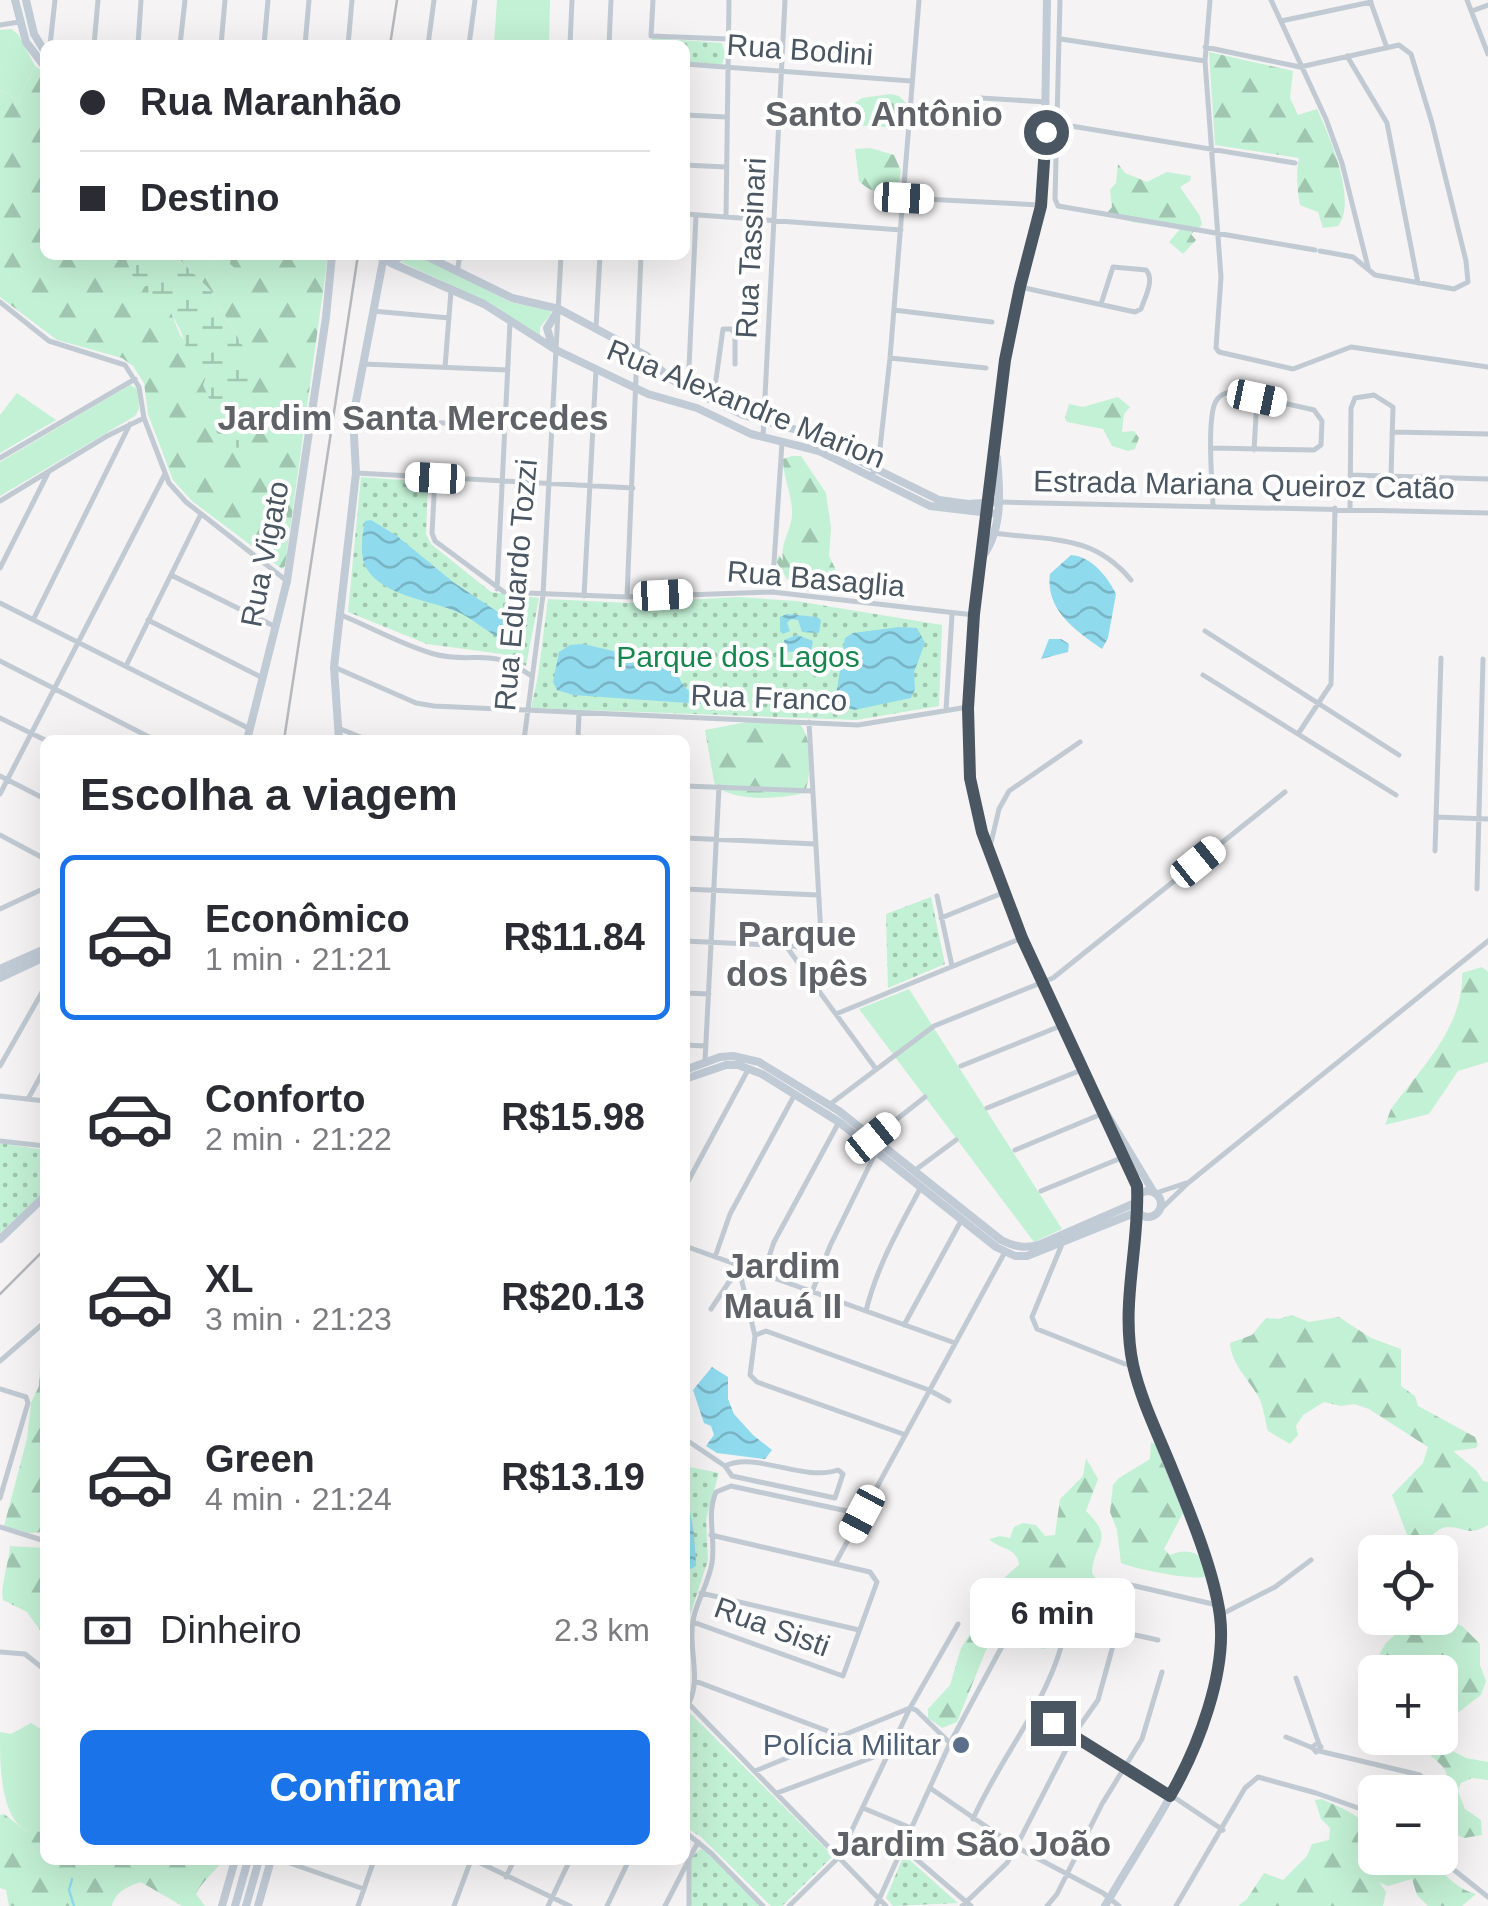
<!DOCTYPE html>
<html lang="pt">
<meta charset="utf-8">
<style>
:root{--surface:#fff;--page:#f7f7f7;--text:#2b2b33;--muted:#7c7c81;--line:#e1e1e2;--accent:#1a73e8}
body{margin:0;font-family:Arial,sans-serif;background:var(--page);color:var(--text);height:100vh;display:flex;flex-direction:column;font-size:38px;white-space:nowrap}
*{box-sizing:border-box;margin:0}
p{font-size:32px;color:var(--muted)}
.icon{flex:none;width:55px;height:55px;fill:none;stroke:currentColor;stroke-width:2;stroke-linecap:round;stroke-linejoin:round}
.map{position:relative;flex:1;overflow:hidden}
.panel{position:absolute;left:40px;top:735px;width:650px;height:1130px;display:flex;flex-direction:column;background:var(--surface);border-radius:15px;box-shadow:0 10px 40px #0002}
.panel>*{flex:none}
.top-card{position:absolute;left:40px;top:40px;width:650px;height:220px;border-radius:15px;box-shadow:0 10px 40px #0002;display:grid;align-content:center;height:220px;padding:0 40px;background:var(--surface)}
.controls{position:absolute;left:1358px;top:1535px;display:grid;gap:20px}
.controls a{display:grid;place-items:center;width:100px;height:100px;border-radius:15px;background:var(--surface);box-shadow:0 10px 40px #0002;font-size:50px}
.end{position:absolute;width:45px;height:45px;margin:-22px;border:12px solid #4a5661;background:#fff;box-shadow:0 0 0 5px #fff}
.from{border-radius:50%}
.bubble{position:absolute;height:70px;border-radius:15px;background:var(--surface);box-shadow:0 10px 40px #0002;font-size:32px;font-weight:700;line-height:70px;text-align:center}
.car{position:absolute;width:30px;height:60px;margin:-30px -15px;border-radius:12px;box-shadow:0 0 8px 2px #0007;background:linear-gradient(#fff 24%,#345 0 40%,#fff 0 76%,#345 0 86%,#fff 0)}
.top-card b{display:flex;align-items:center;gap:35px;height:95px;font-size:38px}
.top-card b+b{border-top:2px solid var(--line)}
.top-card i{width:25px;height:25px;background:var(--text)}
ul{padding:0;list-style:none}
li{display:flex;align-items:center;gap:30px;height:165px;margin:0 20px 15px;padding:0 20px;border:5px solid transparent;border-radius:15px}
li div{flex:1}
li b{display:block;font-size:38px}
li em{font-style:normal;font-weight:700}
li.on{border-color:var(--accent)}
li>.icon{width:90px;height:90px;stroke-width:1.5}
h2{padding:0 40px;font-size:45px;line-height:120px}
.pay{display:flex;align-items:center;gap:25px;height:110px;padding:0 40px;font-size:38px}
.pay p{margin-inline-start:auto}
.action{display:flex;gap:20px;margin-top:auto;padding:20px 40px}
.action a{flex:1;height:115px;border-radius:15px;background:var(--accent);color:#fff;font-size:40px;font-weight:700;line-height:115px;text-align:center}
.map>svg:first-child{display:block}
.grass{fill:#c3f1d5}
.forest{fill:url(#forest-firs)}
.wetland{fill:url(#wetland-marsh)}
.park{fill:url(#park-dots)}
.water{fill:url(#water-waves)}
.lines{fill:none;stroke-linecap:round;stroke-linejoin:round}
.stream{stroke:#90daee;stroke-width:2.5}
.street{stroke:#c1cad2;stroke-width:5}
.secondary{stroke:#c1cbd6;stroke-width:8}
.rail{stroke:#b5b8bd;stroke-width:2.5}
.route{stroke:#4a5661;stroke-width:12}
.service-dot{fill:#5c6f8a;stroke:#fff;stroke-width:4}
.labels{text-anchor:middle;stroke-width:8;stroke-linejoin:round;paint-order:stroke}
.street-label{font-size:30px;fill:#4a5661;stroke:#fff}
.park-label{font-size:30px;fill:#17864f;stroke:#fff}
.service-label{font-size:30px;fill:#4e5e75;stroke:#fff;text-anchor:end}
.quarter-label{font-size:35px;font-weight:bold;fill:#5f6368;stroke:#fff}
</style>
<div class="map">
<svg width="1488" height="1906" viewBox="0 0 1488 1906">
<defs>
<pattern id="forest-firs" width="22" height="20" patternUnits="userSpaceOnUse" patternTransform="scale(2.5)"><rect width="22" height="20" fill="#c3f1d5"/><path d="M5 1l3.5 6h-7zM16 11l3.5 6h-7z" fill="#a0c6b0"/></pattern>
<pattern id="wetland-marsh" width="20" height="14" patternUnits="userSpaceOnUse" patternTransform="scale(2.5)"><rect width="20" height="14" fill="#c3f1d5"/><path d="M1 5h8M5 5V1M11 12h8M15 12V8" fill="none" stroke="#a0c6b0"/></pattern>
<pattern id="park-dots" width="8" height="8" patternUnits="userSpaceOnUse" patternTransform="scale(2.5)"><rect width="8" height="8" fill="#c3f1d5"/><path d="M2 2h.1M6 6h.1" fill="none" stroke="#a0c6b0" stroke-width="1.8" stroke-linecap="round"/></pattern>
<pattern id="water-waves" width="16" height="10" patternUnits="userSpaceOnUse" patternTransform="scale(2.5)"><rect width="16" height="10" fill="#90daee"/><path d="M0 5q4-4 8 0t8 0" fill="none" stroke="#78b4c4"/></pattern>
</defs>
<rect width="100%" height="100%" fill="#f5f3f3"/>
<path class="grass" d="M497,0H550L549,45H494Z
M11,29L18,34L35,66L18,100L0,90V30Z
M201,255H231L230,264L238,270L228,280Z
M406,255H419L510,302L550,311L551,314L540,327V337L490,303L401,262Z
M130,385L138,389L139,409L135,416L0,496V462Z
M17,393L56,420L0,453V415Z
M909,989L1062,1229L1034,1242L859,1009Z
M31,1723L41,1729L45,1764L43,1835C38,1833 32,1833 27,1831C0,1817 0,1765 0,1732L11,1734Z"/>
<path class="forest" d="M1209,52L1293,71L1290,98L1298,115L1317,109C1329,135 1358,201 1338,226L1323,228L1318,212L1300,205C1297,190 1296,172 1299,158L1215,145Z
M35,66L45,73V109L40,122L45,143V255L125,256L137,286H148L165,297L180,335L205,365L218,418L257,425L249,397L248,355L210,290L175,255H201L227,279L237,270L230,264L231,255H328L285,566L282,569L192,501L173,480L148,414L144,383L133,366L122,358L57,340L0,297V90L18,100Z
M891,94L899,96L907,104V112L885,127C870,127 849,126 840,113L862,98Z
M870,148L894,155L901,171L898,187C882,193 872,194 859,181L855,149Z
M1118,164L1125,173L1147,182L1167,172L1191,176L1190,181L1180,187L1200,216L1202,225L1191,234L1196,240L1183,254L1169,242L1180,229L1132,222L1106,214L1112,207L1110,190L1116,183Z
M1118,397L1130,407L1124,414L1122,432L1134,431L1139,438L1135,449L1128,451L1112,446L1103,429L1067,422L1065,418L1069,404L1083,407Z
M792,456H801L826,493L831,528L829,556L835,568V585L804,591L787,579L776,561L779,555L783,561C780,543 791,531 792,515C793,496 783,478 783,459Z
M768,718L800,724C814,743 811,772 805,793C777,799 741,802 715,787L705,730Z
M1482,967L1488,972V1062L1458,1071L1429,1114L1385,1125L1391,1109C1421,1068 1464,1027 1462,973Z
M1292,1315L1309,1322L1339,1317L1371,1338L1401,1349V1386L1415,1396L1418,1406L1475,1437L1478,1445L1476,1448L1453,1451L1476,1470L1483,1481L1488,1482V1525C1468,1537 1466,1527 1447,1527C1434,1528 1427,1546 1412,1548L1392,1495L1423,1463L1428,1447L1369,1409L1354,1404L1341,1406L1324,1402L1303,1415L1296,1426L1298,1435L1290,1444L1268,1431C1265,1421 1264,1409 1260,1400C1251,1381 1231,1365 1230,1343L1252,1335L1266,1318L1279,1319Z
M45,1359V1532L29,1533L4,1526L27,1439L31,1403L39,1386L40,1365Z
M1151,1442L1163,1449L1184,1511L1164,1549L1170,1555C1186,1548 1201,1551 1208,1569L1204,1577C1190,1580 1135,1569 1121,1563L1117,1530L1110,1512L1113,1485L1119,1478L1150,1459Z
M1086,1458L1098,1479L1086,1511C1116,1541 1094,1541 1092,1573L1096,1579L1108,1582L1106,1597C1091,1606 1073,1597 1059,1607C1051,1613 1044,1625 1038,1633V1638L1046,1649L1022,1646L1008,1633L993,1641L986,1650L957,1722L942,1728L928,1718V1709L950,1685L961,1648L977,1623L999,1608L993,1602C992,1587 1008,1574 1019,1565C1018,1548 999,1549 989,1539L1000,1536L1010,1538L1014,1527L1023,1523L1036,1525L1045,1536L1055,1535L1060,1499L1083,1476Z
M10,1546L45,1548V1637L27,1612L3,1600C0,1586 9,1563 10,1546Z
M1441,1617L1462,1626L1480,1644V1665L1486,1681L1481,1695L1455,1715L1450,1704L1440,1713V1672H1385L1380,1653L1386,1643L1414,1618Z
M1449,1749L1466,1758L1488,1762V1780L1472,1778L1461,1783L1458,1791L1465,1809L1481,1820L1482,1835L1464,1838L1447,1831C1431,1803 1457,1785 1443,1767C1440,1763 1435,1760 1431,1756L1432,1751Z
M1322,1799C1354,1814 1375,1819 1375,1858C1397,1858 1418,1856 1437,1869C1451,1879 1459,1890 1476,1894L1462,1906H1428L1417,1895L1412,1879L1388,1886L1379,1882L1386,1892L1383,1906H1238L1247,1899L1264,1873L1283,1880L1307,1856L1312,1844L1329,1840L1330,1828L1321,1819L1315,1800Z
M4,1814L26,1831L45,1832V1860H223C215,1872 202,1881 196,1894L205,1906H182L141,1882C128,1886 115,1892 112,1906H9L6,1890L0,1888V1815Z"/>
<path class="wetland" d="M119,255H175L210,290L248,355L255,386L249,397L257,425L242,448L228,447L215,430L218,418L203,385L207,374L205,365L196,368L186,354C188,336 170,316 165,298L149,297L148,286H137L125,257Z"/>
<path class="park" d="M652,38L722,43L725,54L722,65L685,62V45H652Z
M361,477L428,482L426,534L431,544L491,592L539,598L526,666L502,654L427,644L348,612Z
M738,597L796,601L942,625L939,706L856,720L531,708L538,676L548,599L629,603Z
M931,897L945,964L888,988L886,914Z
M0,1143L45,1150V1191L0,1233Z
M685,1466L719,1473L706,1519L708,1560L688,1621L690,1681V1689L685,1693Z
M685,1708L833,1856L782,1906H771L700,1836L685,1827V1753L688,1740Z
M700,1849L711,1853L760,1906H690L691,1858Z
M904,1855L958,1903L893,1906L886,1898Z"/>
<path class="water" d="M371,520L397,536L453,582L520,627L522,642C503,648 478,621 460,613C432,600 384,597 367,569C359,556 362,536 365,521Z
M1071,555C1091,556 1108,577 1116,594L1108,638L1102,649C1076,631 1045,610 1050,574Z
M787,614L817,617L821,620L819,633L802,632L798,620L791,619L787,623L790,631L783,634L780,631V617Z
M899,627L917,628L925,643L914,672L915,689L911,698L854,710L842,706L836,695L845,638L853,633Z
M797,635L813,641L811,651L785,652L784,640Z
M1049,639H1061L1069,644L1068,652L1041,659Z
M583,644L670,664C680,672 677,677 684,686C695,701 719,687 734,688L738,700L731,706L573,695L557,690L553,682L559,652L570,645Z
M712,1367L728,1377V1399L734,1414L753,1435L772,1450L765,1459L717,1453L706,1446L714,1435L711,1426L704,1423L693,1390Z
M685,1498C694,1519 695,1542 696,1566L686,1572Z"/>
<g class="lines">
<path class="stream" d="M72,1879L69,1890L74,1906"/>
<path class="street" d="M653,0L651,36L728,39
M1060,0L1055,199L1058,206L1315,250
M1210,0L1205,61L1221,277L1216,348L1219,352L1293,369L1351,347L1488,367
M1271,0L1326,119L1342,163L1368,267
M1467,0L1488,54
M1371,3L1387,48
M1472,11L1488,5
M1281,21L1371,2
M0,25L19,22
M1061,39L1205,61
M50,45L55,0
M94,45L98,0
M138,45L141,0
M180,45L185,0
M221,45L225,0
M264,45L268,0
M305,45L309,0
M348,45L352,0
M428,45L434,0
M469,45L475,0
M570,45L572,0
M609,45L611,0
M1205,47L1300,67L1399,45L1411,54L1432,123L1466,261L1468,282L1454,289L1375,275L1353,257L1320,251
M1347,56L1387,123L1418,283
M685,64L911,81
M981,98L1047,102
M685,115L727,117
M1059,124L1295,163
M685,165L726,167
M904,198L1040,205
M685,214L901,230
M726,217L729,0
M457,272L460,255
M1020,287L1135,312L1141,309C1145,297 1155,280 1146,270L1113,267L1101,304
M0,302L49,341L125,365L139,387L144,418L169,483L186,502L287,581
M894,310L992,322
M373,311L449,318
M596,328L600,255
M890,358L986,368
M363,364L508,370
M445,367L451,291
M688,389L696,215
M713,401L723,329H731L735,334V364
M353,417L505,427
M1392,432L1488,434
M763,436L785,0
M1212,448L1314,450L1321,445L1322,421L1314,410L1235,392C1226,392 1219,394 1215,403C1207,422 1212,482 1213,505
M1254,450L1257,399
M0,458L135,379
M356,473L633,488
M1350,475L1488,479
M872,477L880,448L890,358L919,0
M435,478L432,533L435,541L504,592L627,597L772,592L974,615
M0,501L107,436L144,418
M999,502L1488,513
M1350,509L1351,408L1355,398L1374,395L1393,407L1391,476
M994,533C1049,541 1092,533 1131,580
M0,568L48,473
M171,575L276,627
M497,589L510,322
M772,592L782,443
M584,596L596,370
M627,597L641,255
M0,603L250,729
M341,615C371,627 402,645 434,654C476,665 487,645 530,675
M34,618L130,424
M148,620L261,677
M1205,631L1399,755
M0,661L155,740
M126,666L201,514
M334,667L416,703L434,706L858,725L968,707
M1203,675L1396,795
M946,710L952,615
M0,718L45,740
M338,728L368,740
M1298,734L1331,684L1335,508
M524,740L543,595L561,255
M578,740L579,713
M0,776L45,799
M685,786L812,791
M0,794L165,474
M1436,817L1488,819
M0,835L45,859
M685,838L816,844
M990,847L999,809L1009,791L1080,742
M1435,851L1441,658
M685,889L818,895
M1477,889L1483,659
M937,896L952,966
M0,909L45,888
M941,918L1005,892
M685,941L811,947L821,936L809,722
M786,946L876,1069
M685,993L709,994
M836,1014L1022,938
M685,1045L706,1046
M705,1061L719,787
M0,1066L45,987
M961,1066L1063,1025
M0,1096L45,1101
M28,1099L45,1068
M829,1105L934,1026L1053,978L1285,792
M987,1108L1084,1069
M873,1138L925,1097
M0,1141L45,1146
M1015,1150L1104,1113
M914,1171L956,1140
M685,1187L749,1068
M1041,1191L1126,1156
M1156,1193L1186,1183
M1160,1210L1188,1183L1488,941
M1062,1244L1032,1317L1037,1329L1125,1364H1133
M685,1246L955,1343
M715,1257L730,1214L795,1094
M738,1265L755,1336L750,1375L757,1382L903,1434
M763,1274L774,1242L839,1122
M812,1292L830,1246L876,1152
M711,1309L729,1282L740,1274
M866,1311C877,1266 899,1228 921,1187
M904,1325L962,1219
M756,1335L766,1331L929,1390L949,1401
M0,1361L45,1322
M0,1389L26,1397L28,1403L0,1498
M685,1439L725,1466L732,1476L835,1498L843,1474L838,1470C802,1482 756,1451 725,1466
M0,1527L45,1541
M835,1564L1005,1252
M1118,1582L1217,1605
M701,1593L859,1630
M1220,1615L1275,1587L1311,1560
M1062,1619L1158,1640
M693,1622L843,1676L877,1582L870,1572L711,1535
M0,1652L25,1654L45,1670
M1296,1678L1319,1744
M695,1681L841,1736
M685,1700L886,1906
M689,1703C700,1681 691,1656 692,1632C692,1607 708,1587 712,1563C716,1538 706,1516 716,1492L731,1486L861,1514
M1032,1712L1126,1765L1223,1830
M1286,1737L1313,1748
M1318,1743L1321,1747L1316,1752L1312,1747Z
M1319,1751L1420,1775L1425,1781L1424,1792
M755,1771L910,1708L916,1710L950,1743
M930,1788L1016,1847L1103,1893L1119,1906
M777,1793L890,1751
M863,1808L911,1828
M973,1819C999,1760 1043,1709 1061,1647
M685,1832L711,1853L763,1906
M902,1847L971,1906
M1439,1858L1488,1897
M281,1860L364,1889
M474,1860L570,1906
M506,1877L514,1860
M358,1906L374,1860
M454,1906L471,1860
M548,1906L570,1860
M607,1906L629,1860
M665,1906L698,1842
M689,1906V1859
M789,1906L839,1857L910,1708L958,1624
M876,1906L950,1743L1007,1637
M962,1906L1007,1863L1016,1847L1074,1734L1098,1700L1117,1631
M1047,1906L1057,1894L1102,1804L1142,1739L1162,1672
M1176,1906L1245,1788L1258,1777L1316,1793L1375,1814"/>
<path class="secondary" d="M15,0L26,42L45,67
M26,0L34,34L45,52
M1047,0L1044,187L1011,326L1003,380L969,662L970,778L982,832L1041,982L1103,1108L1153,1191
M377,255L391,263L403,255
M424,255L512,298L559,309L647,356L669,378L688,389L743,415L797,430L939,500L968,504L999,502
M391,263L484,304L556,350L648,394L697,408L751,434L819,451L930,506L998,514
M552,345L547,328L559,309
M983,556C1003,528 1000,491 997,458
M247,740L287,581L326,317L332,255
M339,740L334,667L356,473L353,417L383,261
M0,969L45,949
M0,978L45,957
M685,1070L720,1057L733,1056L759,1062L839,1111L1001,1240C1015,1247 1026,1249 1041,1244L1135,1203
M685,1079L726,1065H738L762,1074L839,1122L996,1247L1015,1256H1027L1137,1212
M1109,1126L1137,1186V1197
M1135 1204a13 13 0 1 1 26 0a13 13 0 1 1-26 0Z
M0,1239L45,1196
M222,1906L235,1860
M235,1906L248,1860
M246,1906L259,1860
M258,1906L271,1860
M1105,1906C1153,1822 1219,1738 1221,1637C1221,1608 1212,1582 1203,1556C1184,1498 1154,1441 1138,1385C1120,1323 1134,1274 1138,1213"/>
<path class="rail" d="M390,45L397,0
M284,740L358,255
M0,1294L45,1249"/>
</g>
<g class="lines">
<path class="route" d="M1046,132L1041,206L1020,287L1005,360L974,614L968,708L970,778L982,832L1022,938L1137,1186C1140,1245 1120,1304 1133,1365C1141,1400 1157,1432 1170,1464C1188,1508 1214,1570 1220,1616C1227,1672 1198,1748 1170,1796L1053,1723"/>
</g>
<circle class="service-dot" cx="961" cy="1745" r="10"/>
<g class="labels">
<g class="street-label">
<text transform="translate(800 50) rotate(4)" y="10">Rua Bodini</text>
<text transform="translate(751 248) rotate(-87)" y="10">Rua Tassinari</text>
<text transform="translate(746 404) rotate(22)" y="10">Rua Alexandre Marion</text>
<text transform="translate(1244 485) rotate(1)" y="10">Estrada Mariana Queiroz Catão</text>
<text transform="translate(265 554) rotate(-79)" y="10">Rua Vigato</text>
<text transform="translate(816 579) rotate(5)" y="10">Rua Basaglia</text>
<text transform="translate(516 585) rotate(-85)" y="10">Rua Eduardo Tozzi</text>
<text transform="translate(769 698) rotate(2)" y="10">Rua Franco</text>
<text transform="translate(772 1627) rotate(20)" y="10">Rua Sisti</text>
</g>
<g class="park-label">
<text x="738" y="667">Parque dos Lagos</text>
</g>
<g class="service-label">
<text x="941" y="1755">Polícia Militar</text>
</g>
<g class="quarter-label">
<text x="884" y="126">Santo Antônio</text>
<text x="413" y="430">Jardim Santa Mercedes</text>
<text x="797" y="946">Parque<tspan x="797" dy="40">dos Ipês</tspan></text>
<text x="783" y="1278">Jardim<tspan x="783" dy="40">Mauá II</tspan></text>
<text x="971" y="1856">Jardim São João</text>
</g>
</g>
</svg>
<div class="controls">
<a><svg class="icon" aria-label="locate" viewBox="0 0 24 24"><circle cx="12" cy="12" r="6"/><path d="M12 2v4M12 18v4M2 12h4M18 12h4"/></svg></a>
<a>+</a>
<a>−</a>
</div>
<i class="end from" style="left:1046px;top:132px"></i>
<i class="end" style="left:1053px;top:1723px"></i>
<div class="bubble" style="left:970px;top:1578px;width:165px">6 min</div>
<i class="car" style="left:904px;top:198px;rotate:93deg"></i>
<i class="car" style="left:1257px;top:398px;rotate:102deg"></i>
<i class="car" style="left:435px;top:478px;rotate:273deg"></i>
<i class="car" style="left:663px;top:595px;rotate:87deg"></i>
<i class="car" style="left:1198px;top:862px;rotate:51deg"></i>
<i class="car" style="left:873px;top:1138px;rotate:51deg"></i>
<i class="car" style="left:862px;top:1514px;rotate:208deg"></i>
<div class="top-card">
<b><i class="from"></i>Rua Maranhão</b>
<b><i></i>Destino</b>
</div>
<section class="panel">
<h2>Escolha a viagem</h2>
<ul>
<li class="on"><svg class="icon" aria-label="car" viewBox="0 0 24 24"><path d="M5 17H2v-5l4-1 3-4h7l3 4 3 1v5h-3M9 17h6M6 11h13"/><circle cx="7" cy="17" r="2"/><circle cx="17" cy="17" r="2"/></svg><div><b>Econômico</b><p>1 min · 21:21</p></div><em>R$11.84</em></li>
<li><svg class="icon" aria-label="car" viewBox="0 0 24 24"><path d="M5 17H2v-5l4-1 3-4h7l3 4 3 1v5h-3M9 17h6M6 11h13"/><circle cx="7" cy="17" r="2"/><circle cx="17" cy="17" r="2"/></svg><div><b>Conforto</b><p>2 min · 21:22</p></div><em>R$15.98</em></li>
<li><svg class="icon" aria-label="car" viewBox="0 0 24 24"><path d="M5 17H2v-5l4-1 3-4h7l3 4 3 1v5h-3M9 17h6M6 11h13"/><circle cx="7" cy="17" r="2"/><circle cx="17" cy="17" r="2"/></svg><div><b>XL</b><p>3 min · 21:23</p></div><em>R$20.13</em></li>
<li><svg class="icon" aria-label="car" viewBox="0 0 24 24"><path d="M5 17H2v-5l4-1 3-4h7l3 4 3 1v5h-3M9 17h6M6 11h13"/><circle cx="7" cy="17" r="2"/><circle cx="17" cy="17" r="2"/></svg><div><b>Green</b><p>4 min · 21:24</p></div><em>R$13.19</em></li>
</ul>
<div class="pay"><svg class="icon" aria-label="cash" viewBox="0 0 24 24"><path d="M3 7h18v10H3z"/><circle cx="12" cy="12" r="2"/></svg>Dinheiro<p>2.3 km</p></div>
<div class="action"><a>Confirmar</a></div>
</section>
</div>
